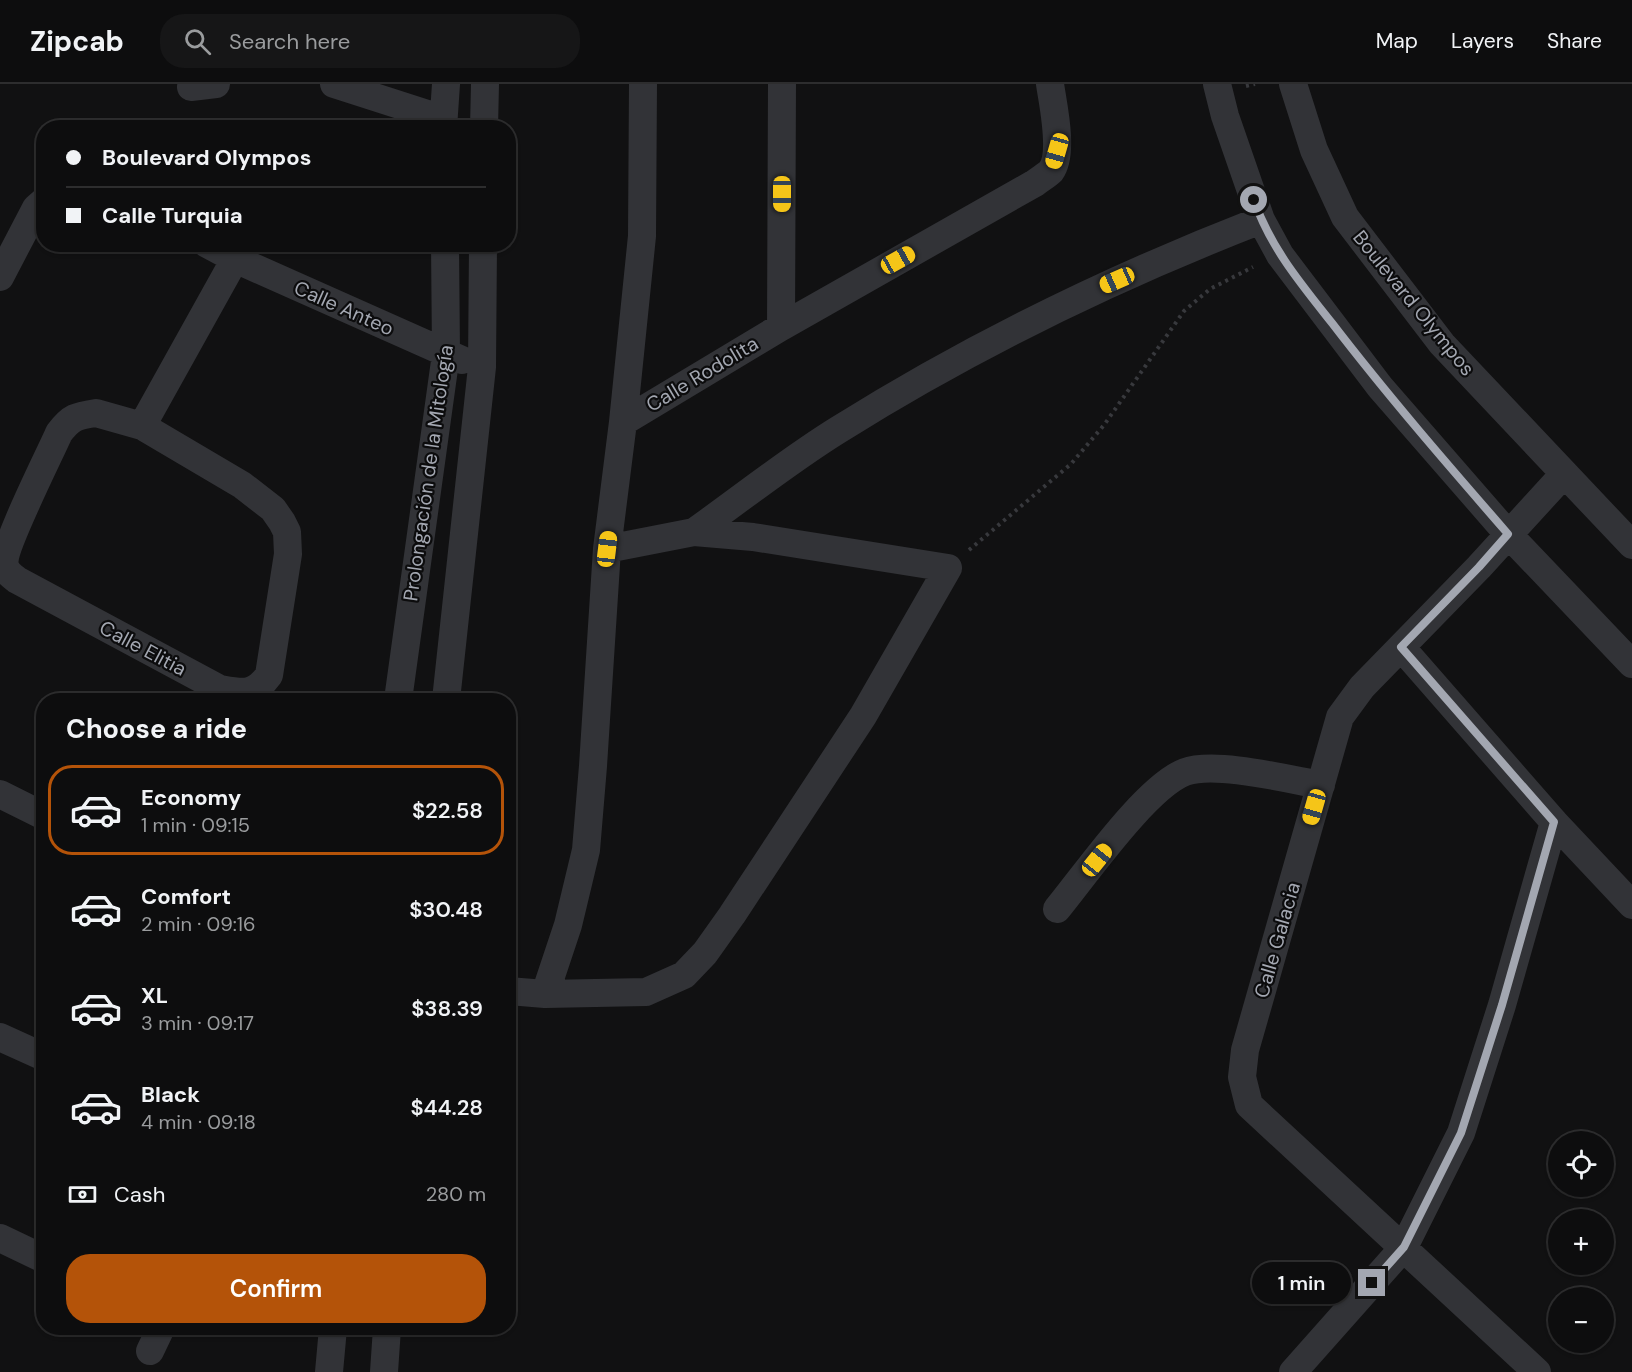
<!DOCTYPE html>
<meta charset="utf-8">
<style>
:root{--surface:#0d0d0e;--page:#161617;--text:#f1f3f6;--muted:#9a9c9e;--line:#2d2d2e;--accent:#b45309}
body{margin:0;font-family:"DM Sans",sans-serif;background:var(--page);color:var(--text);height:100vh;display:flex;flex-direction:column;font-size:22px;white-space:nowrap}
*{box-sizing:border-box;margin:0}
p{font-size:20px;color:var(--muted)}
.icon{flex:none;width:33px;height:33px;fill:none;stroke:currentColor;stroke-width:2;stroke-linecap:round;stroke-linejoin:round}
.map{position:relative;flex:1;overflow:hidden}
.panel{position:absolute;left:36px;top:609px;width:480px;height:642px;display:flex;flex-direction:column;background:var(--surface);border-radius:24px;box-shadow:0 2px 4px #0004,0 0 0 2px var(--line)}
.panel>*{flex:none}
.banner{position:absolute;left:36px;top:36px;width:480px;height:132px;border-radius:24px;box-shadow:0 2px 4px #0004,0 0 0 2px var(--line);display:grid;align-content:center;height:132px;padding:0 30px;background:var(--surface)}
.controls{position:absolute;left:1548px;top:1047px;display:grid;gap:12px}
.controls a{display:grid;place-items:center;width:66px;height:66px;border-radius:50%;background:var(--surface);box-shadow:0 2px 4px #0004,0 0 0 2px var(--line);font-size:30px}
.end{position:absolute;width:27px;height:27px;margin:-14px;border:8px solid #a3a7b1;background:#111;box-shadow:0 0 0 3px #111}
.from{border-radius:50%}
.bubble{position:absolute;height:42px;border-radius:21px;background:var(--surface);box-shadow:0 2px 4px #0004,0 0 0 2px var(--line);font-size:20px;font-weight:600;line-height:42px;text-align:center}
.car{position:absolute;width:18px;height:36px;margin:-18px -9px;border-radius:8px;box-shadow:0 0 4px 2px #0007;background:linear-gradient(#f5c518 24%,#345 0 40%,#f5c518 0 76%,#345 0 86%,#f5c518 0)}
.banner b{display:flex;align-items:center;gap:21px;height:57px;font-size:22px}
.banner b+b{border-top:2px solid var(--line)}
.banner i{width:15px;height:15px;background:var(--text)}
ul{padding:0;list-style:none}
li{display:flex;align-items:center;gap:18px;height:90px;margin:0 12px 9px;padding:0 18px;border:3px solid transparent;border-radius:24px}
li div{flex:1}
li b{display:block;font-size:22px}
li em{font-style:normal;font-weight:600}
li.current{border-color:var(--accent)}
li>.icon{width:54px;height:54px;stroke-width:1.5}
h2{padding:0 30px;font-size:27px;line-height:72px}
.pay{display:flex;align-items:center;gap:15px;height:66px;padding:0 30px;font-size:22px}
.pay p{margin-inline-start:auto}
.button{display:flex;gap:12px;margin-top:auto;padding:12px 30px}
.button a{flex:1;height:69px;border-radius:24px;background:var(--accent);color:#fff;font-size:24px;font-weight:600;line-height:69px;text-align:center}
header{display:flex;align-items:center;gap:36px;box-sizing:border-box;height:84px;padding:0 30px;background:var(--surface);border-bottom:2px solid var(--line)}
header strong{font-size:28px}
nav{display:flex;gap:33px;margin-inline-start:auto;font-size:21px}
.search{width:420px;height:54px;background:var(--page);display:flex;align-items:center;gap:15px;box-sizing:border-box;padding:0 21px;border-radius:24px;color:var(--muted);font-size:22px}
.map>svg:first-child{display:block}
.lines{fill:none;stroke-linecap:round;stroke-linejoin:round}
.path{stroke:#38393d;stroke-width:4;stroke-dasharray:3 4.5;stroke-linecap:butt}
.minor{stroke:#323337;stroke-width:28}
.route{stroke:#a3a7b1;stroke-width:8}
.labels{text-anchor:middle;stroke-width:4.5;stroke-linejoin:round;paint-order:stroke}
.street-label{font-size:20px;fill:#a3a7b1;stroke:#0c0c0d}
</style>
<header>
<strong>Zipcab</strong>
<div class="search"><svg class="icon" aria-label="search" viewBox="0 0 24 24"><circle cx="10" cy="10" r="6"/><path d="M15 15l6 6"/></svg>Search here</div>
<nav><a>Map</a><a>Layers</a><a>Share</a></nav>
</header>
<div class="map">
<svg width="1632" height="1288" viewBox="0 0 1632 1288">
<rect width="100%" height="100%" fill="#111112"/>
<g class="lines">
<path class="path" d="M1246,2L1255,0
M969,466L1071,380L1104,341L1184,227L1210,205L1253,183"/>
<path class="minor" d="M334,0L443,35
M1217,0L1225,32L1261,136L1280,171L1380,303L1508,450L1632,580
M1293,0L1314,66L1345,133L1442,260L1632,461
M191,3L216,0
M443,44L446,0
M484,44L485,0
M207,160L235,175L462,276
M0,193L36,124L44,117
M781,243L782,0
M96,329L142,342L242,401L273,425L282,438L287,448L288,470L269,591C254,612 243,609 220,605L17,496C12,492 7,489 5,482C1,466 50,370 59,349C71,333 76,332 96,329Z
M623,338L781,243L1035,99C1040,95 1047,91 1051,87C1064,69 1053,21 1050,0
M142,342L235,175
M694,448C742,414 788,377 838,346C972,262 1114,193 1261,136
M1401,563L1554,738L1632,821
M398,616L446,270L445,160
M446,616L482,283L483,160
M0,710L44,732
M1057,825C1085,791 1146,703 1185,688C1215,677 1287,695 1321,701
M508,907L545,910L646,908L684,891L705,869L732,831L863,632L948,484L753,453L694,448L607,465
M545,910L568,841L586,766L593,682L607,465L623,338L642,152L643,0
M0,953L44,973
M0,1154L44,1175
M150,1267L161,1244
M329,1288L333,1244
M384,1288L387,1244
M1293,1288L1404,1163L1461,1049L1502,921L1554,738
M1537,1288L1249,1021L1242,993L1245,966L1340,633L1362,603L1479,483L1564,390"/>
</g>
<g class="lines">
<path class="route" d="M1254,116C1270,163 1301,200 1332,239C1388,312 1448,381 1508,450L1479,483L1401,563L1554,738L1502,921L1461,1049L1404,1163L1372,1199"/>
</g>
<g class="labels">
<g class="street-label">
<text transform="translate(1414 219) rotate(51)" y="7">Boulevard Olympos</text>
<text transform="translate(344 224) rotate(24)" y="7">Calle Anteo</text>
<text transform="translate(702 290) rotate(-31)" y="7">Calle Rodolita</text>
<text transform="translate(428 389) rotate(-82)" y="7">Prolongación de la Mitología</text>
<text transform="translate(143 564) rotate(28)" y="7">Calle Elitia</text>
<text transform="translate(1277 856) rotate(-74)" y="7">Calle Galacia</text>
</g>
</g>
</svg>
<div class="controls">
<a><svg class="icon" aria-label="locate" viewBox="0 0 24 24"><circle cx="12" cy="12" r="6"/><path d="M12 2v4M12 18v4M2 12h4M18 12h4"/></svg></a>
<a>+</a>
<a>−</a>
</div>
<i class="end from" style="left:1254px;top:116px"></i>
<i class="end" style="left:1372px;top:1199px"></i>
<div class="bubble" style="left:1252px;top:1178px;width:99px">1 min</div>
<i class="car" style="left:1057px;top:67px;rotate:196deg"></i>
<i class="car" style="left:782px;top:110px;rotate:180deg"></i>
<i class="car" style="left:898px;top:176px;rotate:61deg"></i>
<i class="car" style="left:1117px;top:196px;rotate:246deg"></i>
<i class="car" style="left:607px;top:465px;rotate:7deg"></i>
<i class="car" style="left:1314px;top:723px;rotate:196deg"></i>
<i class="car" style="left:1097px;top:776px;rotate:39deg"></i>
<div class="banner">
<b><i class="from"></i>Boulevard Olympos</b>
<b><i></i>Calle Turquia</b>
</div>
<section class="panel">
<h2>Choose a ride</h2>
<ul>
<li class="current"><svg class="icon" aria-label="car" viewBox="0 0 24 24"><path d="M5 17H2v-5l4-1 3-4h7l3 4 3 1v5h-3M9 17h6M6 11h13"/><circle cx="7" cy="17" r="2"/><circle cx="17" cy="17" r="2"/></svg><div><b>Economy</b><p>1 min · 09:15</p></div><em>$22.58</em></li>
<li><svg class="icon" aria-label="car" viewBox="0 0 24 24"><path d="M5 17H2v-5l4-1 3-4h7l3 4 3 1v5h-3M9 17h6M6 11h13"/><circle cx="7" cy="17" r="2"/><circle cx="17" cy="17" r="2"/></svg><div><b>Comfort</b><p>2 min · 09:16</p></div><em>$30.48</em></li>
<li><svg class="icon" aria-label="car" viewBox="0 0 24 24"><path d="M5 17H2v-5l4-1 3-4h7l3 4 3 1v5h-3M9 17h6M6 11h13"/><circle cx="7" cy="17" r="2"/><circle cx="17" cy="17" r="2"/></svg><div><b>XL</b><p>3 min · 09:17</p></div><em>$38.39</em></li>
<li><svg class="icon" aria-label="car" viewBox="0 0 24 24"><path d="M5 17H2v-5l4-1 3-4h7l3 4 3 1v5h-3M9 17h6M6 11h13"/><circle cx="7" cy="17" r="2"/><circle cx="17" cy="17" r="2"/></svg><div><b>Black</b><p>4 min · 09:18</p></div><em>$44.28</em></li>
</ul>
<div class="pay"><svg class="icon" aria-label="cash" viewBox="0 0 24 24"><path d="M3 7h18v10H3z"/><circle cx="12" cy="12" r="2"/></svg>Cash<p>280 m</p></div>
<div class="button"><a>Confirm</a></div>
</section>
</div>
